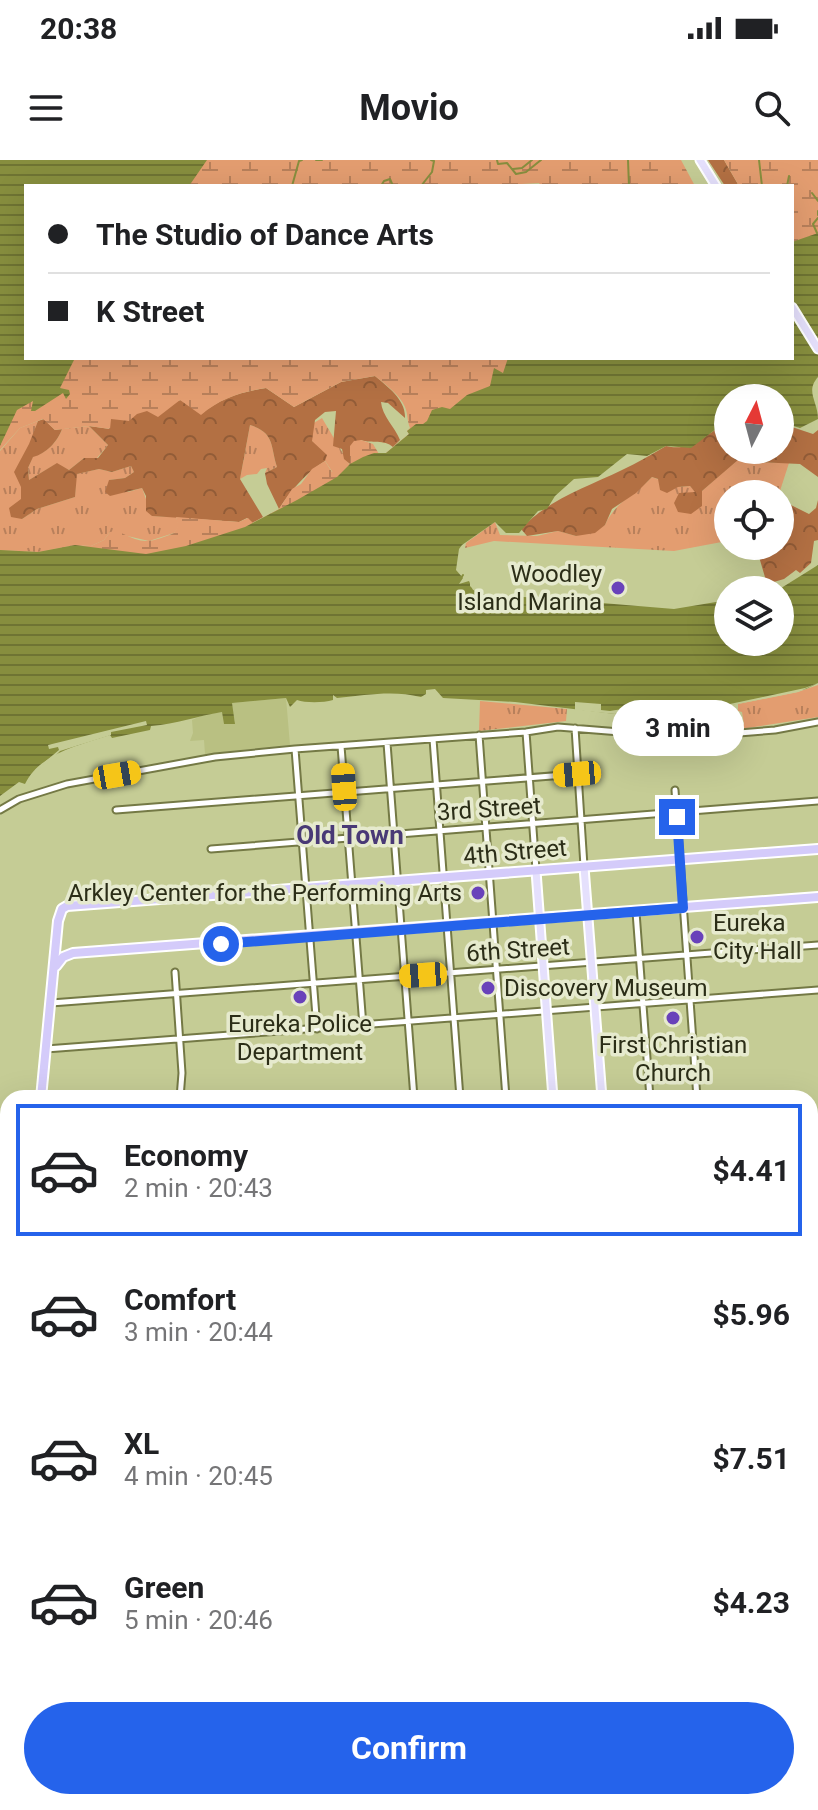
<!DOCTYPE html>
<meta charset="utf-8">
<style>
:root{--surface:#fff;--page:#f6f6f6;--text:#202124;--muted:#757577;--line:#e0e0e0;--accent:#2563eb}
body{margin:0;font-family:Roboto,sans-serif;background:var(--page);color:var(--text);height:100vh;display:flex;flex-direction:column;font-size:30px;white-space:nowrap}
*{box-sizing:border-box;margin:0}
p{font-size:26px;color:var(--muted)}
.icon{flex:none;width:44px;height:44px;fill:none;stroke:currentColor;stroke-width:2;stroke-linecap:round;stroke-linejoin:round}
.map{position:relative;flex:1;overflow:hidden}
.side{position:absolute;left:0px;top:930px;width:818px;height:720px;display:flex;flex-direction:column;background:var(--surface);border-radius:24px 24px 0 0;box-shadow:0 8px 32px #0002}
.side>*{flex:none}
.top-card{position:absolute;left:24px;top:24px;width:770px;height:176px;border-radius:0px;box-shadow:0 8px 32px #0002;display:grid;align-content:center;height:176px;padding:0 24px;background:var(--surface)}
.needle{width:52px;rotate:6deg}
.tools{position:absolute;left:714px;top:224px;display:grid;gap:16px}
.tools a{display:grid;place-items:center;width:80px;height:80px;border-radius:50%;background:var(--surface);box-shadow:0 8px 32px #0002;font-size:40px}
.end{position:absolute;width:36px;height:36px;margin:-18px;border:10px solid #2563eb;background:#fff;box-shadow:0 0 0 4px #fff}
.from{border-radius:50%}
.bubble{position:absolute;height:56px;border-radius:28px;background:var(--surface);box-shadow:0 8px 32px #0002;font-size:26px;font-weight:700;line-height:56px;text-align:center}
.car{position:absolute;width:24px;height:48px;margin:-24px -12px;border-radius:10px;box-shadow:0 0 6px 2px #0007;background:linear-gradient(#f5c518 24%,#345 0 40%,#f5c518 0 76%,#345 0 86%,#f5c518 0)}
.top-card b{display:flex;align-items:center;gap:28px;height:76px;font-size:30px}
.top-card b+b{border-top:2px solid var(--line)}
.top-card i{width:20px;height:20px;background:var(--text)}
ul{padding:14px 0 0;list-style:none}
li{display:flex;align-items:center;gap:24px;height:132px;margin:0 16px 12px;padding:0 8px;border:4px solid transparent;border-radius:0px}
li div{flex:1}
li b{display:block;font-size:30px}
li em{font-style:normal;font-weight:700}
li.selected{border-color:var(--accent)}
li>.icon{width:72px;height:72px;stroke-width:1.5}
.action{display:flex;gap:16px;margin-top:auto;padding:16px 24px}
.action a{flex:1;height:92px;border-radius:48px;background:var(--accent);color:#fff;font-size:32px;font-weight:700;line-height:92px;text-align:center}
.status{display:flex;justify-content:space-between;align-items:center;height:56px;padding:0 40px;background:var(--surface);direction:ltr}
.status svg{height:22px;fill:currentColor}
header{display:flex;justify-content:space-between;align-items:center;height:104px;padding:0 24px;background:var(--surface);font-size:36px;font-weight:700}
.map>svg:first-child{display:block}
.built{fill:#b9c082}
.grass{fill:url(#grass-tufts)}
.forest{fill:url(#forest-crowns)}
.wetland{fill:url(#wetland-marsh)}
.pitch{fill:#e39d70}
.water{fill:url(#water-rules)}
.pier{fill:#c5cc95}
.lines{fill:none;stroke-linecap:round;stroke-linejoin:round}
.stream{stroke:#878e3e;stroke-width:2}
.minor-casing{stroke:#747945;stroke-width:9}
.major-casing{stroke:#fff;stroke-width:11}
.highway-casing{stroke:#fff;stroke-width:12}
.minor{stroke:#fff;stroke-width:5}
.major{stroke:#e5e0fc;stroke-width:7}
.highway{stroke:#d4cbfa;stroke-width:8}
.route{stroke:#2563eb;stroke-width:10}
.poi-dot{fill:#6942ba;stroke:#e6eace;stroke-width:3}
.labels{text-anchor:middle;stroke-width:7;stroke-linejoin:round;paint-order:stroke}
.poi-label{font-size:24px;fill:#2b2d17;stroke:#e6eace;text-anchor:end}
.street-label{font-size:24px;fill:#2b2d17;stroke:#e6eace}
.neighbourhood-label{font-size:26px;font-weight:bold;fill:#493976;stroke:#e6eace}
</style>
<div class="status"><b>20:38</b><svg viewBox="0 0 49 12"><path d="M0 12V9h3v3zM5 12V6h3v6zM10 12V3h3v9zM15 12V0h3v12zM26 1h20v11H26zM47 4h2v5h-2z"/></svg></div>
<header><svg class="icon" aria-label="menu" viewBox="0 0 24 24"><path d="M4 6h16M4 12h16M4 18h16"/></svg>Movio<svg class="icon" aria-label="search" viewBox="0 0 24 24"><circle cx="10" cy="10" r="6"/><path d="M15 15l6 6"/></svg></header>
<div class="map">
<svg width="818" height="1650" viewBox="0 0 818 1650">
<defs>
<pattern id="grass-tufts" width="24" height="20" patternUnits="userSpaceOnUse" patternTransform="scale(2)"><rect width="24" height="20" fill="#e39d70"/><path d="M3 7l-1-3M5 7V3M7 7l1-3M15 17l-1-3M17 17v-4M19 17l1-3" fill="none" stroke="#b8805b"/></pattern>
<pattern id="forest-crowns" width="20" height="18" patternUnits="userSpaceOnUse" patternTransform="scale(2)"><rect width="20" height="18" fill="#b37043"/><path d="M2 6a3 3 0 1 1 6 0M12 15a3 3 0 1 1 6 0" fill="none" stroke="#925c37"/></pattern>
<pattern id="wetland-marsh" width="20" height="14" patternUnits="userSpaceOnUse" patternTransform="scale(2)"><rect width="20" height="14" fill="#e39d70"/><path d="M1 5h8M5 5V1M11 12h8M15 12V8" fill="none" stroke="#b8805b"/></pattern>
<pattern id="water-rules" width="6" height="5" patternUnits="userSpaceOnUse" patternTransform="scale(2)"><rect width="6" height="5" fill="#878e3e"/><path d="M0 2.5h6" fill="none" stroke="#6f7433"/></pattern>
</defs>
<rect width="100%" height="100%" fill="#c5cc95"/>
<path class="built" d="M286,538L290,585L205,594L204,580L190,581L193,573L192,560L203,555L222,552L235,562L231,543Z
M0,1233L8,1234L3,1298H0Z
M810,1351L818,1352V1617L810,1625L812,1428H810Z"/>
<path class="grass" d="M322,258L354,312L339,322L304,269Z
M38,261C26,294 21,324 22,359L37,349L75,337L76,314L99,309L112,312L131,306L134,312L125,318L109,320L128,332L142,328L152,356L176,357L179,366L174,373L149,381L110,372L104,380L91,386L75,385L38,392L0,390V291L20,268Z
M250,265C275,273 270,285 277,307L265,313L267,308L261,309L257,314L247,315L240,319Z
M89,266L108,285L97,298H84L69,310L56,304L29,320L28,308L33,296C46,294 58,281 62,269Z
M746,292L756,302L789,303L779,334H728L727,381L674,391L494,381L465,388L466,383L495,362L500,375L537,376L558,371L576,376L605,365C615,342 635,335 652,317L678,327L690,326L696,332L674,343L702,331Z
M818,525V557L741,569V565L744,564L742,552L738,551V544L798,532Z
M480,541L567,549L566,561L479,571Z"/>
<path class="forest" d="M708,0H724L739,26H725Z
M375,216C388,227 406,240 405,258L388,243L381,242C382,256 395,267 400,280L393,287C384,279 372,284 361,280L350,291V304L344,299L342,289L333,286L336,251L325,252L315,260L312,281L327,295L325,301C307,312 290,331 279,349L267,324L265,313L277,307C270,285 275,273 250,265L240,319L263,357L252,363L247,358L239,362L152,356L146,351V336L142,328L110,336L105,332L109,320L125,318L134,312L131,306L112,312L99,309L77,314L75,337L37,349L22,359L11,357L9,348L21,339V327L14,312L29,284L38,261L44,259L55,270L62,269C58,281 46,294 33,297L28,308L29,320L57,303L69,310L84,298H98L108,285L89,266L110,269V259L181,240L201,254C221,238 241,232 266,228L294,247L341,222Z
M780,263L813,274L818,270V317L800,304L756,302L746,293L702,331V346L691,354L678,352L674,343L679,333L695,332L690,326L678,327L667,333L660,330L658,319L652,317L636,333L612,349L605,365L595,373L576,376L558,371L527,376L521,369C549,339 585,328 622,310C637,303 652,294 666,286C690,292 704,276 723,265H728V290H780Z
M818,340V380L814,381L811,403L800,413L796,410L784,419L767,424L757,390L780,386V364L789,344L809,354L816,348Z
M810,1207H818V1360H810Z"/>
<path class="wetland" d="M109,0H681L695,26H541L539,23L484,26H94Z
M724,0H818V84L792,90V26H739Z
M26,198H522L499,229L308,344L45,442L0,390L37,392L75,385L91,386L104,380L110,372C122,371 125,376 135,379C149,384 162,378 174,373L178,366L176,357L239,362L248,358L253,363L279,349L292,329L301,324L312,309L325,301L332,312H343L350,304V286L354,281L361,280L373,284L379,294L386,293L409,274L407,271L410,268C407,261 408,254 405,247C400,235 385,224 375,216L341,222L294,247L266,228C241,232 221,238 201,255L180,240L158,257L147,251L137,254L129,261L111,259L110,269L89,266L55,270L43,259L20,268L0,290V217Z"/>
<path class="pitch" d="M810,1361L818,1363V1420L810,1419Z
M810,1500L818,1501V1557L810,1556Z"/>
<path class="water" d="M0,0H207L189,26H26V198H75L60,228L69,230L70,234L66,239L63,233L35,251H31L33,241L17,250L0,286Z
M818,73V217C805,232 818,241 818,259L800,268L780,262V238H728V265L716,269L691,288L666,286L647,296L627,294L598,317L574,319L555,336L547,349L538,351L519,373H506L495,362L462,385L459,389L456,410L463,418L459,424L469,421L473,430L482,432L677,447L728,439V482H780L778,430L818,405V523L806,529L693,553L627,550L615,554L515,542L443,538L435,529L426,530V534L421,537C393,530 367,535 337,538L333,535V540C323,543 305,543 297,540L290,547L286,538L232,543L235,564H224L222,552C197,556 177,564 151,566L150,570L112,578L110,575C80,585 40,593 25,624L19,622L0,636V390L38,392L75,385L146,394L186,386L245,367L297,340L337,317L350,304L363,297L374,293H386L409,274L407,271L416,264H423L427,261L432,250L442,247L450,249L467,235L490,226L494,208L503,213L508,198H792V82Z"/>
<path class="pier" d="M470,418L475,429L482,431L673,445L728,437V440L674,449L566,440L565,444H555V439L478,434L470,426Z
M818,523L798,532L693,553L627,550L615,554L575,550V542L601,544V550L610,551L628,548L667,550V546L670,551H697L805,528Z
M146,561L147,565L111,572V575L60,591L49,602L35,610L59,590L58,587L49,589L48,585Z"/>
<g class="lines">
<path class="stream" d="M316,0H322
M497,0L498,4L507,3L516,14L526,12L541,0
M628,0L629,26
M759,0L762,26
M513,9L522,8L532,0
M292,26L299,1L302,0
M381,26L384,21L390,19L393,26
M403,26H412
M421,26L432,12L434,1L431,0
M787,26L789,16
M812,33L818,41
M818,51V55
M817,73L813,64L818,58
M461,418L463,415"/>
<defs>
<path id="minor" d="M575,568L584,706
M526,572L536,710
M479,575L506,938
M433,579L460,938
M387,583L414,938
M341,586L363,866
M295,589L317,869
M675,630L697,938
M0,650L19,639L67,624L215,597L295,589L526,572L558,567L620,572L739,573L775,570L818,562
M116,650L577,614
M211,689L818,641
M636,752L650,938
M175,812L182,913L180,938
M51,843L818,785
M46,889L818,830
M810,1154L818,1153
M0,1157L8,1158
M810,1448H818
M0,1600L8,1601
M375,1642L447,1650
M100,1650L101,1642
M460,1650L461,1642
M506,1650L507,1642
M653,1650L654,1642"/>
<path id="major" d="M700,0L716,26
M792,147L818,189
M584,707L602,938
M536,711L553,938
M0,1304H8
M412,1650L413,1642
M555,1650L556,1642
M604,1650L605,1642"/>
<path id="highway" d="M56,806L63,797L73,793L818,737
M41,938L58,761L62,749L67,746L818,689
M0,1052L8,1038"/>
</defs>
<use href="#minor" class="minor-casing"/>
<use href="#major" class="major-casing"/>
<use href="#highway" class="highway-casing"/>
<use href="#minor" class="minor"/>
<use href="#major" class="major"/>
<use href="#highway" class="highway"/>
</g>
<g class="lines">
<path class="route" d="M221,784L683,748L677,657"/>
</g>
<g class="poi-dot">
<circle cx="618" cy="428" r="8"/>
<circle cx="478" cy="733" r="8"/>
<circle cx="697" cy="777" r="8"/>
<circle cx="488" cy="828" r="8"/>
<circle cx="300" cy="837" r="8"/>
<circle cx="673" cy="858" r="8"/>
</g>
<g class="labels">
<g class="poi-label">
<text x="602" y="422">Woodley<tspan x="602" dy="28">Island Marina</tspan></text>
<text x="462" y="741">Arkley Center for the Performing Arts</text>
<text x="713" y="771" text-anchor="start">Eureka<tspan x="713" dy="28">City Hall</tspan></text>
<text x="504" y="836" text-anchor="start">Discovery Museum</text>
<text x="300" y="872" text-anchor="middle">Eureka Police<tspan x="300" dy="28">Department</tspan></text>
<text x="673" y="893" text-anchor="middle">First Christian<tspan x="673" dy="28">Church</tspan></text>
</g>
<g class="street-label">
<text transform="translate(489 649) rotate(-4)" y="8">3rd Street</text>
<text transform="translate(515 692) rotate(-5)" y="8">4th Street</text>
<text transform="translate(518 790) rotate(-4)" y="8">6th Street</text>
</g>
<g class="neighbourhood-label">
<text x="350" y="684">Old Town</text>
</g>
</g>
</svg>
<div class="tools">
<a><svg class="needle" viewBox="-14 -14 28 28"><path d="M0-13l5 13h-10z" fill="#e53935"/><path d="M0 13l5-13h-10z" fill="#757577"/></svg></a>
<a><svg class="icon" aria-label="locate" viewBox="0 0 24 24"><circle cx="12" cy="12" r="6"/><path d="M12 2v4M12 18v4M2 12h4M18 12h4"/></svg></a>
<a><svg class="icon" aria-label="layers" viewBox="0 0 24 24"><path d="M12 4l9 5-9 5-9-5zM3 14l9 5 9-5"/></svg></a>
</div>
<i class="end from" style="left:221px;top:784px"></i>
<i class="end" style="left:677px;top:657px"></i>
<div class="bubble" style="left:612px;top:540px;width:132px">3 min</div>
<i class="car" style="left:577px;top:614px;rotate:265deg"></i>
<i class="car" style="left:117px;top:615px;rotate:80deg"></i>
<i class="car" style="left:344px;top:627px;rotate:356deg"></i>
<i class="car" style="left:423px;top:815px;rotate:266deg"></i>
<div class="top-card">
<b><i class="from"></i>The Studio of Dance Arts</b>
<b><i></i>K Street</b>
</div>
<section class="side">
<ul>
<li class="selected"><svg class="icon" aria-label="car" viewBox="0 0 24 24"><path d="M5 17H2v-5l4-1 3-4h7l3 4 3 1v5h-3M9 17h6M6 11h13"/><circle cx="7" cy="17" r="2"/><circle cx="17" cy="17" r="2"/></svg><div><b>Economy</b><p>2 min · 20:43</p></div><em>$4.41</em></li>
<li><svg class="icon" aria-label="car" viewBox="0 0 24 24"><path d="M5 17H2v-5l4-1 3-4h7l3 4 3 1v5h-3M9 17h6M6 11h13"/><circle cx="7" cy="17" r="2"/><circle cx="17" cy="17" r="2"/></svg><div><b>Comfort</b><p>3 min · 20:44</p></div><em>$5.96</em></li>
<li><svg class="icon" aria-label="car" viewBox="0 0 24 24"><path d="M5 17H2v-5l4-1 3-4h7l3 4 3 1v5h-3M9 17h6M6 11h13"/><circle cx="7" cy="17" r="2"/><circle cx="17" cy="17" r="2"/></svg><div><b>XL</b><p>4 min · 20:45</p></div><em>$7.51</em></li>
<li><svg class="icon" aria-label="car" viewBox="0 0 24 24"><path d="M5 17H2v-5l4-1 3-4h7l3 4 3 1v5h-3M9 17h6M6 11h13"/><circle cx="7" cy="17" r="2"/><circle cx="17" cy="17" r="2"/></svg><div><b>Green</b><p>5 min · 20:46</p></div><em>$4.23</em></li>
</ul>
<div class="action"><a>Confirm</a></div>
</section>
</div>
